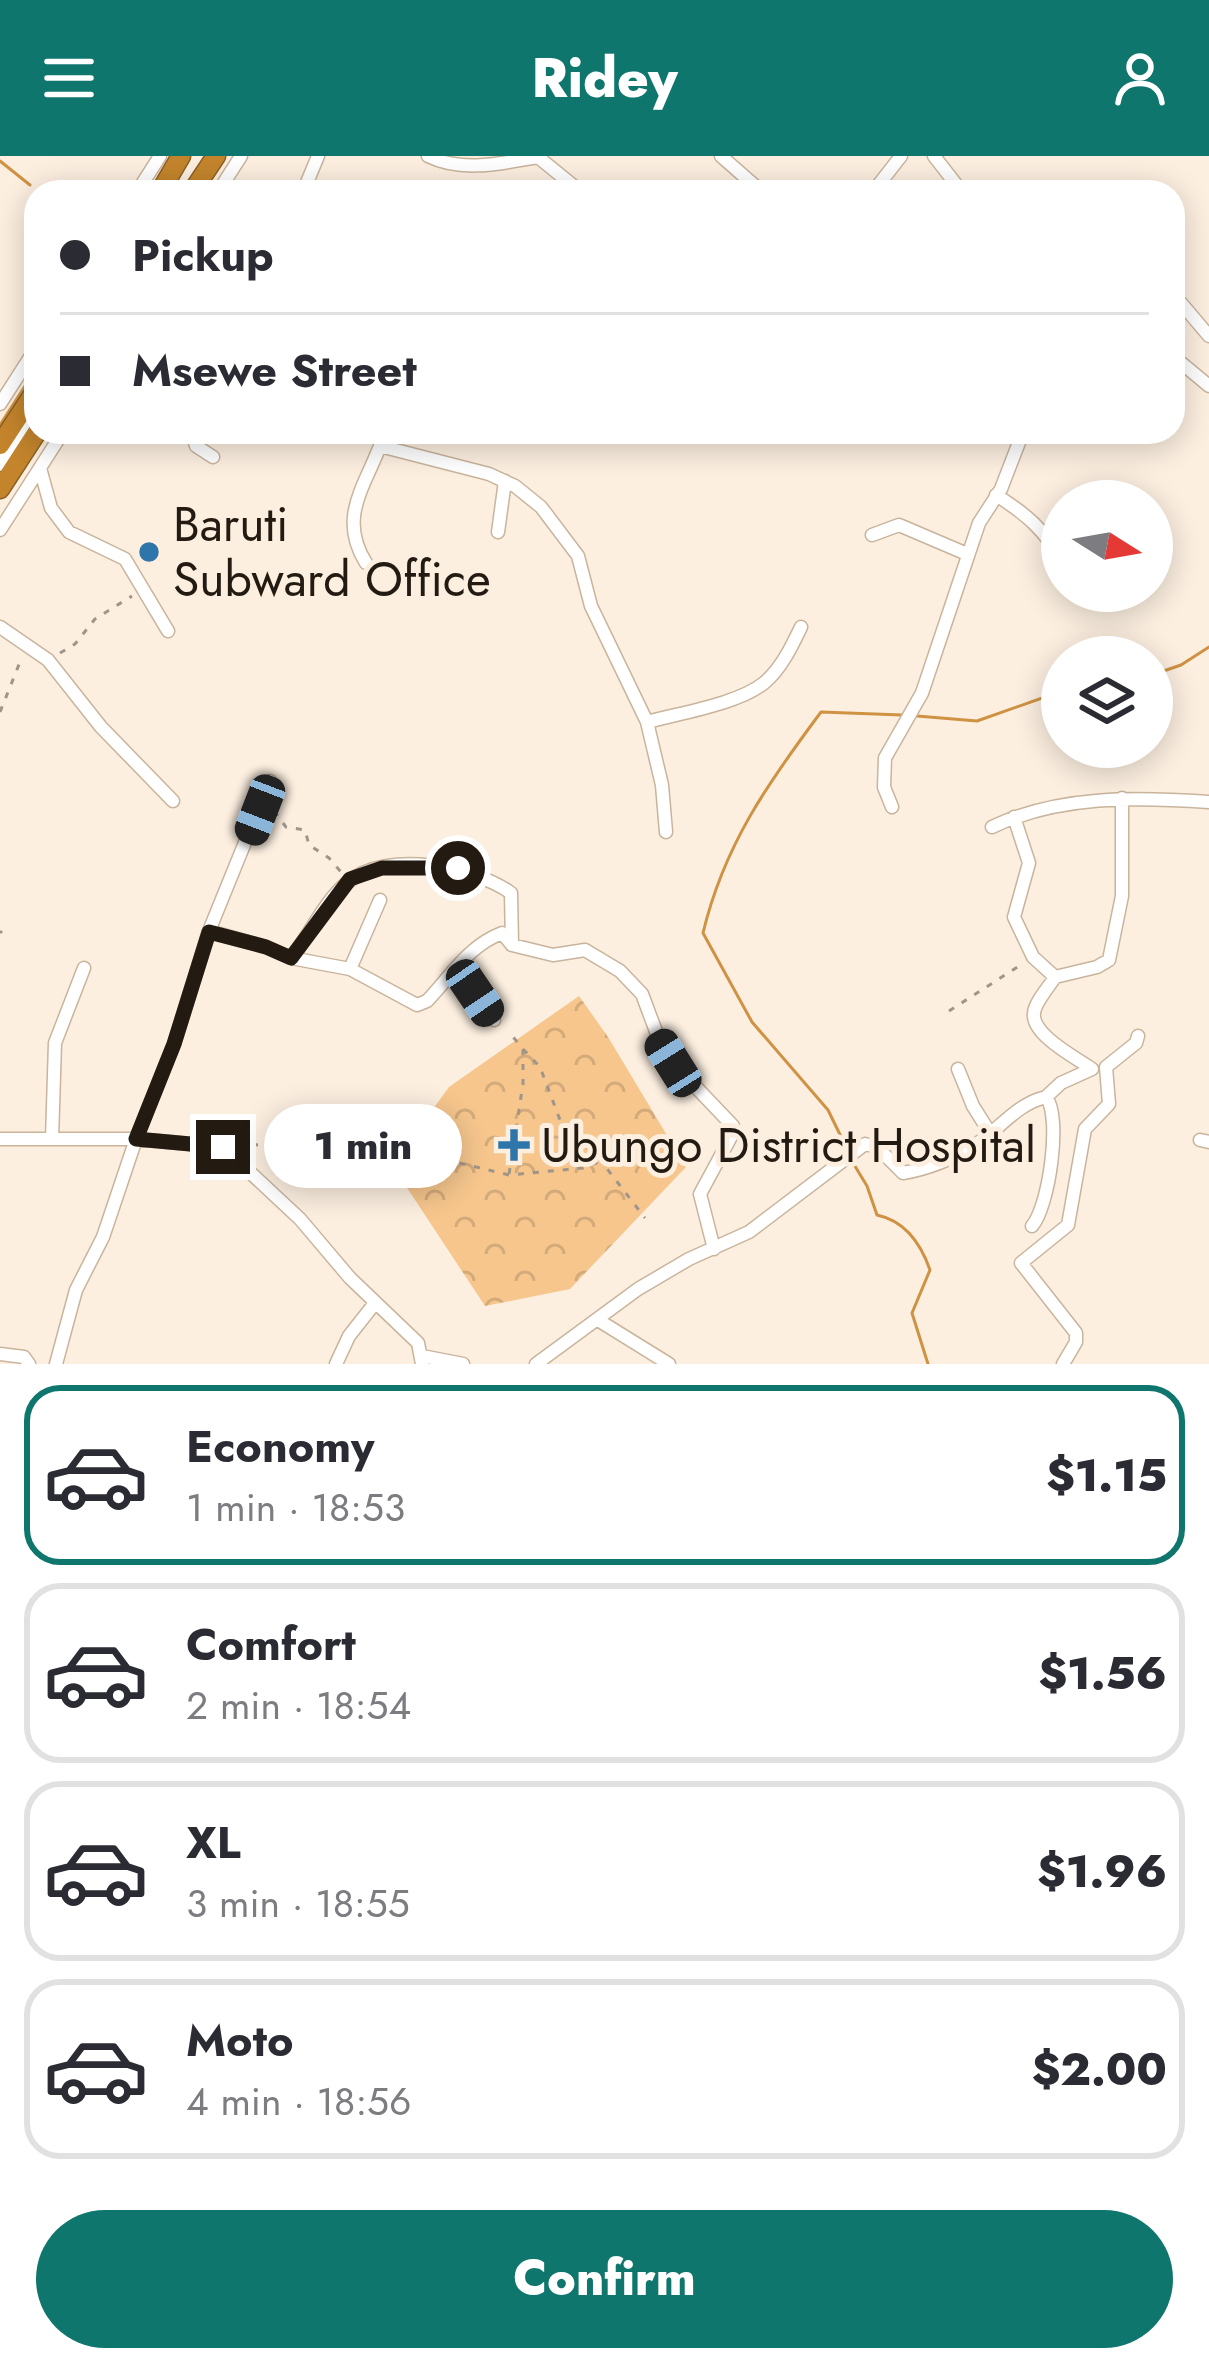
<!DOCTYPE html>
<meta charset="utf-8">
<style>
:root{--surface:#fff;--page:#f7f7f7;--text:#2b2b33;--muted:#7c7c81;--line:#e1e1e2;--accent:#0f766e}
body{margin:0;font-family:Jost,sans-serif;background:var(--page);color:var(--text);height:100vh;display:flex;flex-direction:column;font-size:45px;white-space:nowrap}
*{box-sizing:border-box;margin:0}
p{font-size:39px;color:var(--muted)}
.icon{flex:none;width:66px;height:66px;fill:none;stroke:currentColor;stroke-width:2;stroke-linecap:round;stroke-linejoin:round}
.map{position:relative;height:1208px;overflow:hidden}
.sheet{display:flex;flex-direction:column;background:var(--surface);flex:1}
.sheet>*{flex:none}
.hud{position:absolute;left:24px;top:24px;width:1161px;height:264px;border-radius:36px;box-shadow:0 6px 30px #0003;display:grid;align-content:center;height:264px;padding:0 36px;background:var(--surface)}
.needle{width:78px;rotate:101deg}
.tools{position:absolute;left:1041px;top:324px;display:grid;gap:24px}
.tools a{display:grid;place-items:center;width:132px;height:132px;border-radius:50%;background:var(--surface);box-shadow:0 6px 30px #0003;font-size:60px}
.end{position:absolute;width:54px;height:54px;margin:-27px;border:15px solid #231b12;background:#fff;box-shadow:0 0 0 6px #fff}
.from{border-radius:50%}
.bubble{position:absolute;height:84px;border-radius:42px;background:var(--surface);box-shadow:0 6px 30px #0003;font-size:39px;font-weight:800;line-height:84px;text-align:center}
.car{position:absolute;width:36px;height:72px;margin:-36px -18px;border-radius:15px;box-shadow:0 0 9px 3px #0007;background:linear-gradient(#222 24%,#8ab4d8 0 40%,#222 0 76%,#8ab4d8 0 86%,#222 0)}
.hud b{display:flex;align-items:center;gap:42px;height:114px;font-size:45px}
.hud b+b{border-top:3px solid var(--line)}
.hud i{width:30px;height:30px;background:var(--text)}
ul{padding:21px 0 0;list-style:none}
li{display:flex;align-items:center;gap:36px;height:180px;margin:0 24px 18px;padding:0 12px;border:6px solid var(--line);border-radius:36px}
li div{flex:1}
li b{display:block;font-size:45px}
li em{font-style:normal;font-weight:800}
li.on{border-color:var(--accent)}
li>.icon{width:108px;height:108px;stroke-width:1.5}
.cta{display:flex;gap:24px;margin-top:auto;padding:24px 36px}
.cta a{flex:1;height:138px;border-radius:72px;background:var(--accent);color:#fff;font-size:48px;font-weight:800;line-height:138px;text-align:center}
header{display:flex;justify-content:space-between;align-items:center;height:156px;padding:0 36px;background:var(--accent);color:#fff;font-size:54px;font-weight:800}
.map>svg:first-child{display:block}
.forest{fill:url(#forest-crowns)}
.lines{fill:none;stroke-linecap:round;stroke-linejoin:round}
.stream{stroke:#cf9243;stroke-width:3}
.minor-casing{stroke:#c9b49c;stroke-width:15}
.highway-casing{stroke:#8b5f23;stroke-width:21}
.path{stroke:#a09589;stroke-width:3;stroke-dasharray:6 9;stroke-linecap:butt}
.minor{stroke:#fff;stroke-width:12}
.highway{stroke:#c3842c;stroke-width:18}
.route{stroke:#231b12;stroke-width:15}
.poi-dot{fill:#2e76aa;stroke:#fcefe0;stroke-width:4.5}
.labels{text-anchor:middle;stroke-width:10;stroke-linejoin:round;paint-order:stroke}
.poi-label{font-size:48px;fill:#231b12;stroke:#fcefe0;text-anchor:start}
</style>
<header><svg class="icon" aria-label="menu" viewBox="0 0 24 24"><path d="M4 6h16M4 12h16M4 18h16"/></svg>Ridey<svg class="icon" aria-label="person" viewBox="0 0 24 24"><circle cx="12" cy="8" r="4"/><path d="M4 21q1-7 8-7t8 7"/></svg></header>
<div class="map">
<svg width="1209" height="1208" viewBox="0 0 1209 1208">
<defs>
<pattern id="forest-crowns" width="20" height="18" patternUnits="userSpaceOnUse" patternTransform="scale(3)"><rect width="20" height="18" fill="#f6c68d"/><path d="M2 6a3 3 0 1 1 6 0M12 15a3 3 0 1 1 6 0" fill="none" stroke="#d3aa79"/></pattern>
</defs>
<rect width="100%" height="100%" fill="#fcefe0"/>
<path class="forest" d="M579,840L608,881L686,1011L570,1133L485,1150L392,1009L449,931Z"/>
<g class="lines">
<path class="stream" d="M0,5L30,29
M0,269L36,213
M1152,519L1181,509L1209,491
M917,560L977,565L1062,535
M847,993L828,954L752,866L703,777C724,689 768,627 821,556L902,559
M850,1002L867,1030L877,1059C905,1065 921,1088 930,1114L912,1157L928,1208"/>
<defs>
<path id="minor" d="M428,0C462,17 503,7 538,1L581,36
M721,0L762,36
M934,0L962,36
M137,36L160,0
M218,36L241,0
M303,36L318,0
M873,36L901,0
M1181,147L1209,180
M1173,200L1209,230
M0,248L36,192
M192,276L196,290L213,301
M380,290L489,318L515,330L541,351L578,400L591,450L647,566
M0,309L36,254
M40,312L51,352L69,376L125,403L168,475
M996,339C1026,358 1045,374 1062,405
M0,374L63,276
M498,376L505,325
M872,379L899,369L967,398
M366,407C335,358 370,325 385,276
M0,471L48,504L101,571L173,645
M892,651L884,631L885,602L922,537L979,367L1001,333L1023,276
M1014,661L1029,707L1014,761L1033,801L1055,821L1097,811L1109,804L1122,740V642
M992,671C1059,639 1136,641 1209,646
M666,676L662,629L647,566C680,557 738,548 764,527C781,513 792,490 801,471
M209,775L266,791L291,802C310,779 324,745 348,726C387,694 473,710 511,737L512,789L553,799L585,794L620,815L642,838L660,886L673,907L733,970V977L700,1038L714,1093
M291,802L350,813L380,744
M350,813L417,849L427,845C451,820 468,790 502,777L512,789
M453,815L494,864
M958,913L973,950L990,977
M1046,941L1061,927L1092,913C1077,902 1031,879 1034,857C1035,846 1049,831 1055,821
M0,983H136L223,991L300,1063L350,1122L418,1187L422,1208
M52,983L55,887L84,812
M1200,984L1209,986
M598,1164L669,1208
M0,1198L24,1201L29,1208
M422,1200L463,1208
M56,1208L76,1134L103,1081L136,983L174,888L209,775L270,625
M336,1208L349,1180L375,1147
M536,1208L638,1133L689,1103L749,1076L865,988L877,991L903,1017C927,1013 954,1002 975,989C1000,973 1016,948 1046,941C1062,960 1049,1051 1032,1070
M1063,1208L1076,1186V1177L1021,1107L1068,1069L1085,973L1109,948L1106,911L1136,887L1138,880"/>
<path id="highway" d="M160,36L181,0
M192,36L216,0
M0,289L36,234
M0,333L37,276"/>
</defs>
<use href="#minor" class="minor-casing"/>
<use href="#highway" class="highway-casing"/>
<path class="path" d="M60,497L75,488L95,463L132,440
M0,556L22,501
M274,655L286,671L305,674L309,689L329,702L341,716
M0,775L2,777
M949,855L1022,808
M523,893L540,911L560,964L601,1005L645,1062
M237,990L339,984L390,990L509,1019L583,1012L601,1005
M509,1018L523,928V893L509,876"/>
<use href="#minor" class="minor"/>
<use href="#highway" class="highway"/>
</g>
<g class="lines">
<path class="route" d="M223,991L136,983L174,888L209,776L266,791L291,802L350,723L382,712H458"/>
</g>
<g class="poi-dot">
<circle cx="149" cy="396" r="12"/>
<path d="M508 971h12v12h12v12h-12v12h-12v-12h-12v-12h12z"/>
</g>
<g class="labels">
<g class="poi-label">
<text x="173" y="385">Baruti<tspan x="173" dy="55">Subward Office</tspan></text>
<text x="541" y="1006">Ubungo District Hospital</text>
</g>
</g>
</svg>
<div class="tools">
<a><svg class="needle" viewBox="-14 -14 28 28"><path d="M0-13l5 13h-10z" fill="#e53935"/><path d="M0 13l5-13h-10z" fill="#7c7c81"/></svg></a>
<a><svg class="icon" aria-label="layers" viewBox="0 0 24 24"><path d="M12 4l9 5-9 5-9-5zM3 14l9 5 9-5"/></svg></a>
</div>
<i class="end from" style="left:458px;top:712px"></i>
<i class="end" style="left:223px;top:991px"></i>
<div class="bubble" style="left:264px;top:948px;width:198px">1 min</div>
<i class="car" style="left:260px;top:654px;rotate:201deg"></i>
<i class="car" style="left:475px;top:837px;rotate:146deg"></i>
<i class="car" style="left:673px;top:907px;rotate:328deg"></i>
<div class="hud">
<b><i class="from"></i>Pickup</b>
<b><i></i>Msewe Street</b>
</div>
</div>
<section class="sheet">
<ul>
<li class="on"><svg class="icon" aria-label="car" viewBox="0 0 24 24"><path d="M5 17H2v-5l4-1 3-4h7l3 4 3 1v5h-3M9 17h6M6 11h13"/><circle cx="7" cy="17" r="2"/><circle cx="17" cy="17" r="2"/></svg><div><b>Economy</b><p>1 min · 18:53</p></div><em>$1.15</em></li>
<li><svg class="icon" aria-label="car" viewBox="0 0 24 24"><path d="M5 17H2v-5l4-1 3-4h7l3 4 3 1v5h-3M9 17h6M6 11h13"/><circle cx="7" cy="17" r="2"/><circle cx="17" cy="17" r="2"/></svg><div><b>Comfort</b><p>2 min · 18:54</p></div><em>$1.56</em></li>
<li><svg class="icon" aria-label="car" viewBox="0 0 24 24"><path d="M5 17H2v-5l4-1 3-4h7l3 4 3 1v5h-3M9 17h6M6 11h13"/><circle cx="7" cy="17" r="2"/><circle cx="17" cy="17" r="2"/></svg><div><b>XL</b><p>3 min · 18:55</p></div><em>$1.96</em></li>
<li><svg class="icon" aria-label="car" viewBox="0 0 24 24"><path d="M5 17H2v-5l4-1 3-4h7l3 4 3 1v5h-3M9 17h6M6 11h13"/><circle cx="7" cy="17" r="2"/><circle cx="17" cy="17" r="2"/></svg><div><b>Moto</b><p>4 min · 18:56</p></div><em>$2.00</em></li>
</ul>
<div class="cta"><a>Confirm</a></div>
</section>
